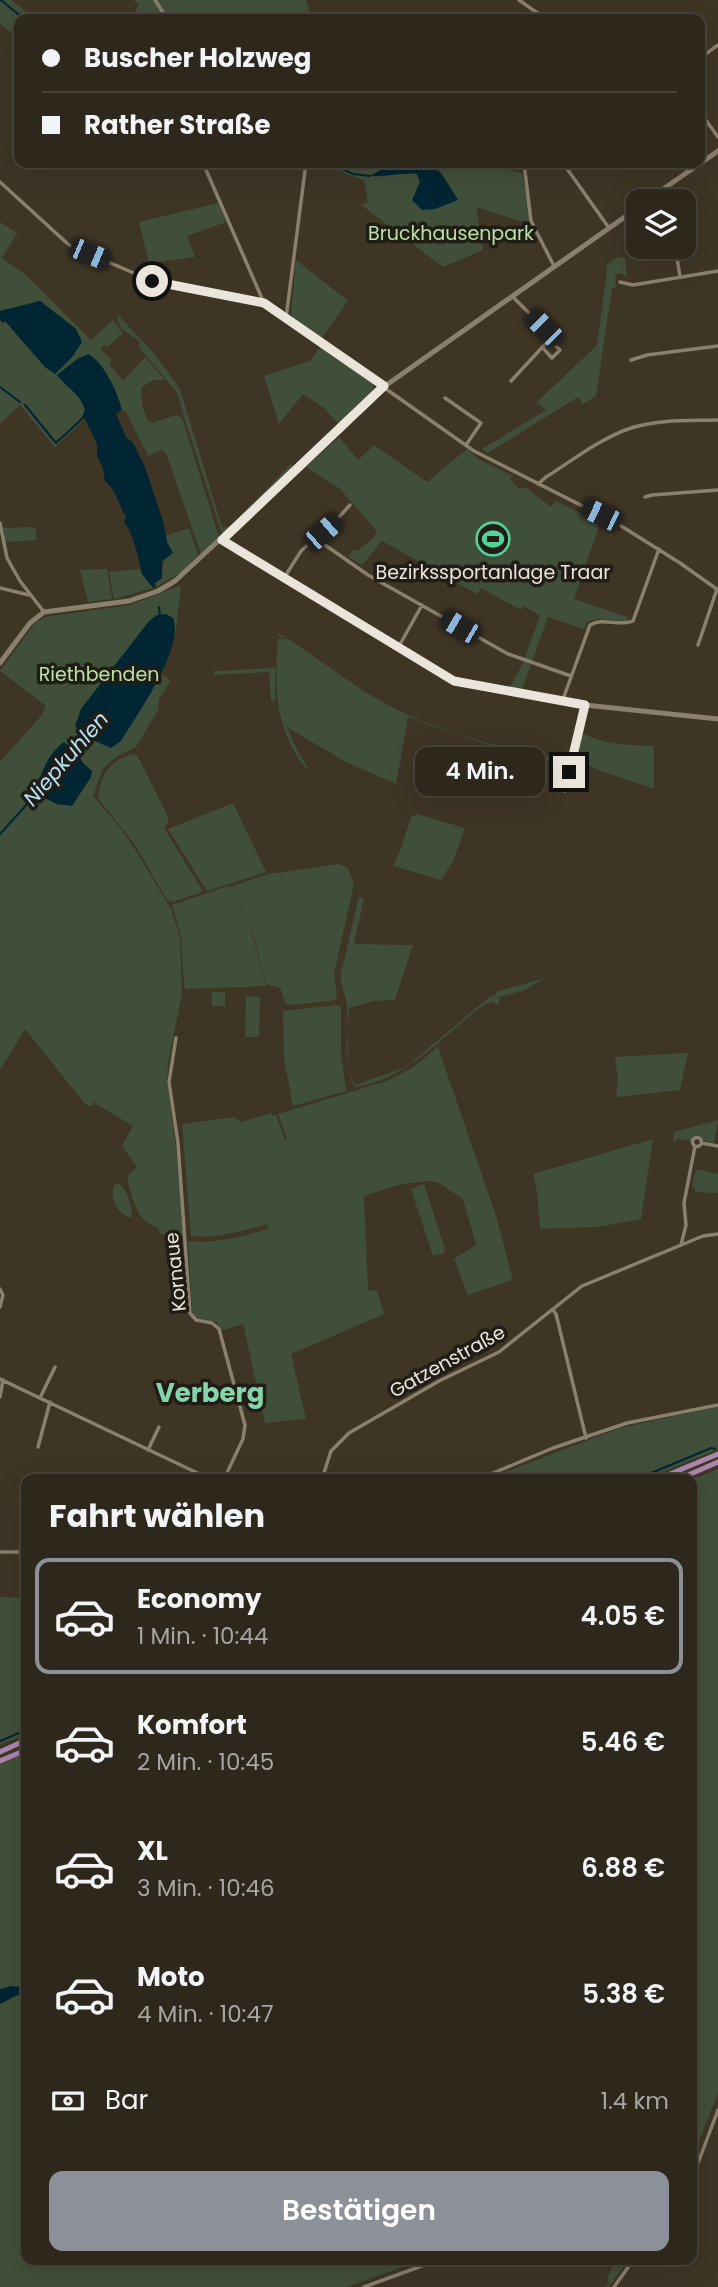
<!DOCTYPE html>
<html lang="de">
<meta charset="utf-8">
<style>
:root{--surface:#2e281c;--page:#363025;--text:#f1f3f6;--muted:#a7a6a3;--line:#49443b;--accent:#8c9099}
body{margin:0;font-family:Poppins,sans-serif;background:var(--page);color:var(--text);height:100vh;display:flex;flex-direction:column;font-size:26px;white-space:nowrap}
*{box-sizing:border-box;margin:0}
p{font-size:23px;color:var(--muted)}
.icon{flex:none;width:38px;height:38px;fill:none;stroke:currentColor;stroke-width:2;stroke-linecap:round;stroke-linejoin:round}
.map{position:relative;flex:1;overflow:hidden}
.details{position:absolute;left:21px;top:1474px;width:676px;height:791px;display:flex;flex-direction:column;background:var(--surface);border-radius:14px;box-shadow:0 7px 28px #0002,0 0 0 2px var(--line)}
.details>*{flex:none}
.top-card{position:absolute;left:14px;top:14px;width:691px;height:154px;border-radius:14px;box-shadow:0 7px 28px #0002,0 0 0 2px var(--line);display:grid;align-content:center;height:154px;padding:0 28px;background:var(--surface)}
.buttons{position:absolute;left:626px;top:189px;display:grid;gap:14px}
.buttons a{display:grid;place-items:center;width:70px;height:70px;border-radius:14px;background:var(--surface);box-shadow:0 7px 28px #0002,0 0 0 2px var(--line);font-size:35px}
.end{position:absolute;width:32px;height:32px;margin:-16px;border:9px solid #eae4da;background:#111;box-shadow:0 0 0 4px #111}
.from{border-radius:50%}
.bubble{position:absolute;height:49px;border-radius:14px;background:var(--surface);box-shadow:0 7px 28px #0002,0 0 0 2px var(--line);font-size:23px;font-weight:600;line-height:49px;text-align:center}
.car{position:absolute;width:21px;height:42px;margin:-21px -10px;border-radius:9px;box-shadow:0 0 5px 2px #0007;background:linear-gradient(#222 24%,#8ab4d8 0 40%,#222 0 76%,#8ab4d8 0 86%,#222 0)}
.top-card b{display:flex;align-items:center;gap:24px;height:66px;font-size:26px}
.top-card b+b{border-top:2px solid var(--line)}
.top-card i{width:18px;height:18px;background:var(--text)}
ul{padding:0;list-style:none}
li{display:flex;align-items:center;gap:21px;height:116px;margin:0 14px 10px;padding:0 14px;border:4px solid transparent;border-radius:14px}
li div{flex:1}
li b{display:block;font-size:26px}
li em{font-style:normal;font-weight:600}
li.current{border-color:var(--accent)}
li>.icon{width:63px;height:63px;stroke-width:1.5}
h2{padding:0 28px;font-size:32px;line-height:84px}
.pay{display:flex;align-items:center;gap:18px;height:77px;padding:0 28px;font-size:26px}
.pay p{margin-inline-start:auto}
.button{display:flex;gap:14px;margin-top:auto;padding:14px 28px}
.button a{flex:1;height:80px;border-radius:14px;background:var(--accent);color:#fff;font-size:28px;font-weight:600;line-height:80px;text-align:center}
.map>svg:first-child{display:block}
.green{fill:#404f3a}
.water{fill:#002533}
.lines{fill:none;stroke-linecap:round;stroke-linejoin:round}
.stream{stroke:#002533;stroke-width:2}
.street{stroke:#8b7f6e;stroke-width:3.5}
.secondary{stroke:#8b7f6e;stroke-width:5}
.primary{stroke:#ab86af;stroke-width:5}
.route{stroke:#eae4da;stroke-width:9}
.labels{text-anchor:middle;stroke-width:7;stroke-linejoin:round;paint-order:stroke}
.park-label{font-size:19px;fill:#b7e3a7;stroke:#211d16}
.poi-label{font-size:19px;fill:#eae4da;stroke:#211d16}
.street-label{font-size:19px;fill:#eae4da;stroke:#211d16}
.water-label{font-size:21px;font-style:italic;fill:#b4e3f7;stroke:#211d16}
.district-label{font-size:26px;font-weight:bold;fill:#85d5ab;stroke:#211d16}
</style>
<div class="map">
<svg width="718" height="2287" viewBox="0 0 718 2287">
<rect width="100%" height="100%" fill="#3e3525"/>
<path class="green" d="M0,0H11L35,19H19V38L0,24Z
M133,0H306L312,19H131L139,4Z
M324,163H392L389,164L382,177L402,172L417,174L420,182L416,193L435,209L448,203L442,173L427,163H475L522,173L531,221H520L476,207L483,250L443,267L361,205L368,202L364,180L347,174Z
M218,203L226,222L187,236L195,257L149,263L139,222Z
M0,222L17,233L2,258L26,275L91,340L113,320L123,333L107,347L105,345L100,349L111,359L110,365L123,381L145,357L165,380H153L141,388L143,409L149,422L152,421V423L176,415L182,418L219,537L201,554L166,453L161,450L148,456L125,410L118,413L122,410L110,383L65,385C76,393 81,397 85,410L81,418L85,419L55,447L20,405L0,424V320L3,323L5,321L45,367L55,373L59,368L76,329L40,301L0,311Z
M618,257L625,258L627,276L620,273L615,275L616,287L612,288L596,396L583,404L578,397L488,453L482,449L546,410L537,402L597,345L607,272L606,265Z
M296,260L348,301L322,338L296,320L291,315Z
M118,315L152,351L180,389L222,527H227L233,523L291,464L293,468L222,534L186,423L178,394L139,347L140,342C132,334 116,331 118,315Z
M321,346L372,381L374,387L372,391L338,423L324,408L303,394L279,424L264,376L310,361Z
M339,437L358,460L374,445L427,482L467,449L480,460L513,476L510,479L519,489L525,487L551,507L556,501L595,521L597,518L601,520L574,599L628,617L627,621L597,619L587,622L584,629L548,617L522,689L510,687L523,663L540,616L524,606L521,610L481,588L477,594L382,541L362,565L349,557L354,549L357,551L373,538L377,531L339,488L306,467Z
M35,527L37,540L5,542L3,528Z
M189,528L198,555L181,572L156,587L154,583L162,578C162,564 169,547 165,536Z
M107,569L112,599L88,602L80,570Z
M140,569L142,574L153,588L114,599L109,572Z
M181,585L176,629L161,674L171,680L159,699L158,710L136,747L116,757L103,769L93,796L122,830L136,851L171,909L180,937L182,994L168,1063L167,1082L178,1164L183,1236L180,1237L160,1234L158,1228C135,1220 135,1201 127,1181L130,1173L137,1167L122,1146L133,1126L96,1104L95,1101L92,1106L86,1105L25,1029L0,1070V762L41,716L46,706L0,671L35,623L44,617L130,605Z
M278,633C312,653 343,679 377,699C431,730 510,753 571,760C545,767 437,729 408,716L396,784L344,761L287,727L295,746L308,768H306C275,731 274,685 278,639H286L280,637Z
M275,668V701H271L269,672L214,675L215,671Z
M581,732C601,745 631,745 654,746V789L601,771L575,758Z
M133,754L137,755L168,817V823L164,828L202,890L200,893L172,902L167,900L135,845L98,798C100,774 110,761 133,754Z
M233,803L266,872L207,891L168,829Z
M417,814L465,828L453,861L441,880L393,866L402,846L411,817Z
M339,864L348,868L353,882V889L334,973L337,998L332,1001L288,1005L285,1002L280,988L266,984L254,937L232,886L269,874Z
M228,886L232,887L235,892L253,937L266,986L186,989L184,986L181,937L172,905Z
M359,897L364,899L354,944L413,945L395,1000L374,1001L349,1008C347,1028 343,1068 355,1085L406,1067L488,998L495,995L496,992L545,978L525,990L499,997V1006L493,1002L485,1004C443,1035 410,1078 355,1087L351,1081L348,1065L347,1005L340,977Z
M212,992H225V1006H212Z
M246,996L260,997L259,1037H245Z
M338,1005L341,1006V1053L346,1091L293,1106L284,1059L283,1011Z
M438,1047L496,1216L513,1280L468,1295L454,1259L476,1245L463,1199L437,1182L429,1181L402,1184L364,1196L368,1290L377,1291L384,1314L291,1354L306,1419L265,1423L243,1324L220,1331L217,1322L195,1317L192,1310L188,1241C216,1244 241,1237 267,1229L268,1224C242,1230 219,1239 191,1236L182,1124L235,1117L241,1122L272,1113V1116L276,1115L285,1140L287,1139L278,1114L387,1081L412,1068Z
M688,1053L680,1090L616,1097L618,1079L615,1057Z
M718,1120L714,1143L704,1141L697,1135L691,1141L680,1139L673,1142L674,1132Z
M653,1139L641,1219L598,1227L540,1229L537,1192L533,1174Z
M696,1169L718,1174V1193L695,1192V1189L692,1188Z
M118,1183C128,1190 132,1207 132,1218C117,1214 109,1199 114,1185Z
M424,1184L445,1249L444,1253L433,1256L411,1189Z
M718,1407V1449L647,1479H487L620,1428Z
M718,1469V2093L691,2162V1480Z
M0,1597L26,1598V1734L0,1745Z
M26,1753V1988L12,1986L0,1989V1764Z
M17,1995L26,1997V2259H424L347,2287H0V2004Z
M616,2259H629L609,2287H606L609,2283L607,2278Z"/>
<path class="water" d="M392,163C436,163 435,161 458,200L435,209L422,210L412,200L420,182L417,174C401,172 387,177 370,176Z
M40,301L76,329L82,342L73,356L55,374L45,367L5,321L3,323L0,320V311Z
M88,354C104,362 118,393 122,410L116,414L126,437L133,443L145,467L163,521L167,542L173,553L162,561V578L155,583L156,587L153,588L142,574L137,552L130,531L124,522L126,517C118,504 117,491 105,481L103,469L97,455V444L85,419H81L85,410C80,393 67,388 57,375L77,359Z
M166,614L173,618C185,647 137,715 121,741L111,748L88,738L77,753L83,763L92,771L91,777L72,806L57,804L36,794C39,776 48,753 64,742L73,750L83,734L75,726L81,709L149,621L157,615Z
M12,1986L26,1988V1997L17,1995L0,2004V1989Z"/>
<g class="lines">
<path class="stream" d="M1,0L24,19
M330,163L353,174L370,176
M0,387L20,402
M25,405L56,443L82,419
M159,607L160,616
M0,834L37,793
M637,1479L711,1448L715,1449
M0,1741L26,1730"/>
<path class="street" d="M155,0L164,14L170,19
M519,0L546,19
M700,58L718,45
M700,112L718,137
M203,163L264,303
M524,163L531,221L554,266
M563,163L609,228
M0,182L69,245L152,281L264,303L474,451L618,524L680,563L718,590
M675,247L680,276
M620,282L633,285L718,271
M512,296L544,328L549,340L560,350L552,358L542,347
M286,318L306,163
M631,360L647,355L718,346
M511,381L549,340
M445,398L481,423L466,445
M538,484L546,477C573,460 601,438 631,428C659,419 689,421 718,420
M645,497L652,495L718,490
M0,523L7,558L20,581L44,612
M315,538L368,575L508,654L571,676
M284,578L301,551L340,516L350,505
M0,588L29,595
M698,645L717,589
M398,648L422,605
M562,702L590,625C603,617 619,627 633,621L659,549
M565,791L585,705
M176,1038L169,1082L178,1143L190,1313L196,1320L212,1323L219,1329L245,1425L243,1439L224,1479
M692.5 1142a4.5 4.5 0 1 1 9 0a4.5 4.5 0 1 1-9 0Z
M701,1143L718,1146
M681,1245L686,1225L684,1203L695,1146
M0,1289L3,1295L0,1307
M553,1310L556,1314L586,1438
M0,1379L210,1479
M0,1397L3,1380
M40,1398L55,1367
M38,1447L50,1402
M148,1450L159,1427
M322,1479L331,1451L349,1433L439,1381L499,1352L582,1286L703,1236L718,1234
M479,1479L553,1448L627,1423L718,1405
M0,1552H26
M691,2177L698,2163L718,2110
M364,2287L441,2259
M614,2287L634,2259"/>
<path class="secondary" d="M646,201L718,151
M222,540L454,681L585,705L718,719
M0,663L30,623L44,612L129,601L158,591L175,581L385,386L639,207"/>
<path class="primary" d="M658,1479L718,1454
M679,1479L718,1462
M0,1752L26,1740
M0,1761L26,1750"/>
</g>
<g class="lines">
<path class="route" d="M152,281L264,303L384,386L222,540L454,681L585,705L569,772"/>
</g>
<defs>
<symbol id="stadium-ring" viewBox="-11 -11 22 22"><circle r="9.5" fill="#211d16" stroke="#51d397" stroke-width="1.5"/><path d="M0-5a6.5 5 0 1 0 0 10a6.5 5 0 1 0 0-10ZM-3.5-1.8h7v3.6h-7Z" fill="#51d397"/></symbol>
</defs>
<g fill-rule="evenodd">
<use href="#stadium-ring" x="474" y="520" width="38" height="38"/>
</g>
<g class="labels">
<g class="park-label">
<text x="451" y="240">Bruckhausenpark</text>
<text x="99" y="681">Riethbenden</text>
</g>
<g class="poi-label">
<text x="493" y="579">Bezirkssportanlage Traar</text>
</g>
<g class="street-label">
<text transform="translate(175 1272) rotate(-96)" y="7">Kornaue</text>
<text transform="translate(447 1361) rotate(-29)" y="7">Gatzenstraße</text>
</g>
<g class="water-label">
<text transform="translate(66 759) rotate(-49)" y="7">Niepkuhlen</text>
</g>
<g class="district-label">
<text x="210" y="1402">Verberg</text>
</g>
</g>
</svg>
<div class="buttons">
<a><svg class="icon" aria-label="layers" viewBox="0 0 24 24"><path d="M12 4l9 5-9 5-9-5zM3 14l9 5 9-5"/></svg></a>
</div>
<i class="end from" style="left:152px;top:281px"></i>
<i class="end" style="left:569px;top:772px"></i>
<div class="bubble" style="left:415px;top:747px;width:130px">4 Min.</div>
<i class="car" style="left:90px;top:254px;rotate:113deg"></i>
<i class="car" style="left:544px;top:328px;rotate:315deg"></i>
<i class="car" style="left:601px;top:515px;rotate:296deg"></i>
<i class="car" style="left:323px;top:532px;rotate:49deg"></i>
<i class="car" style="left:460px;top:627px;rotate:300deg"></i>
<div class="top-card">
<b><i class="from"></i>Buscher Holzweg</b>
<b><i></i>Rather Straße</b>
</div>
<section class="details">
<h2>Fahrt wählen</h2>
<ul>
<li class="current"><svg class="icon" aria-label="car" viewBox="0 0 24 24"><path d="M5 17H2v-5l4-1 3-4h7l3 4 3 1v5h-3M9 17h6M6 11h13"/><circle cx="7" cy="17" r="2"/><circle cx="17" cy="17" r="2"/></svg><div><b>Economy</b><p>1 Min. · 10:44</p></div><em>4.05 €</em></li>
<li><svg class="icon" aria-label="car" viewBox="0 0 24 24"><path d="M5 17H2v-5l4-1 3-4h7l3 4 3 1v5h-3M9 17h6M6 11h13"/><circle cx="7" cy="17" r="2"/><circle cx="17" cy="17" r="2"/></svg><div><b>Komfort</b><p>2 Min. · 10:45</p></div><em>5.46 €</em></li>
<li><svg class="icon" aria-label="car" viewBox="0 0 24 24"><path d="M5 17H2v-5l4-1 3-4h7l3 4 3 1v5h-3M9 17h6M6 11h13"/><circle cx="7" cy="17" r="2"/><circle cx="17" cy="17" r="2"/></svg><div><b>XL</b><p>3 Min. · 10:46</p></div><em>6.88 €</em></li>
<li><svg class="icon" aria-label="car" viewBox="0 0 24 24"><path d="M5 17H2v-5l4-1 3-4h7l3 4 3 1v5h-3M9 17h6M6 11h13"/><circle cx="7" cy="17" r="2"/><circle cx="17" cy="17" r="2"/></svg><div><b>Moto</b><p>4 Min. · 10:47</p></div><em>5.38 €</em></li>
</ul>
<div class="pay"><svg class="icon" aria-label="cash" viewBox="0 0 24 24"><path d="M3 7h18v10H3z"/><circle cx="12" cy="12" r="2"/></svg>Bar<p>1.4 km</p></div>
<div class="button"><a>Bestätigen</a></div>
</section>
</div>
